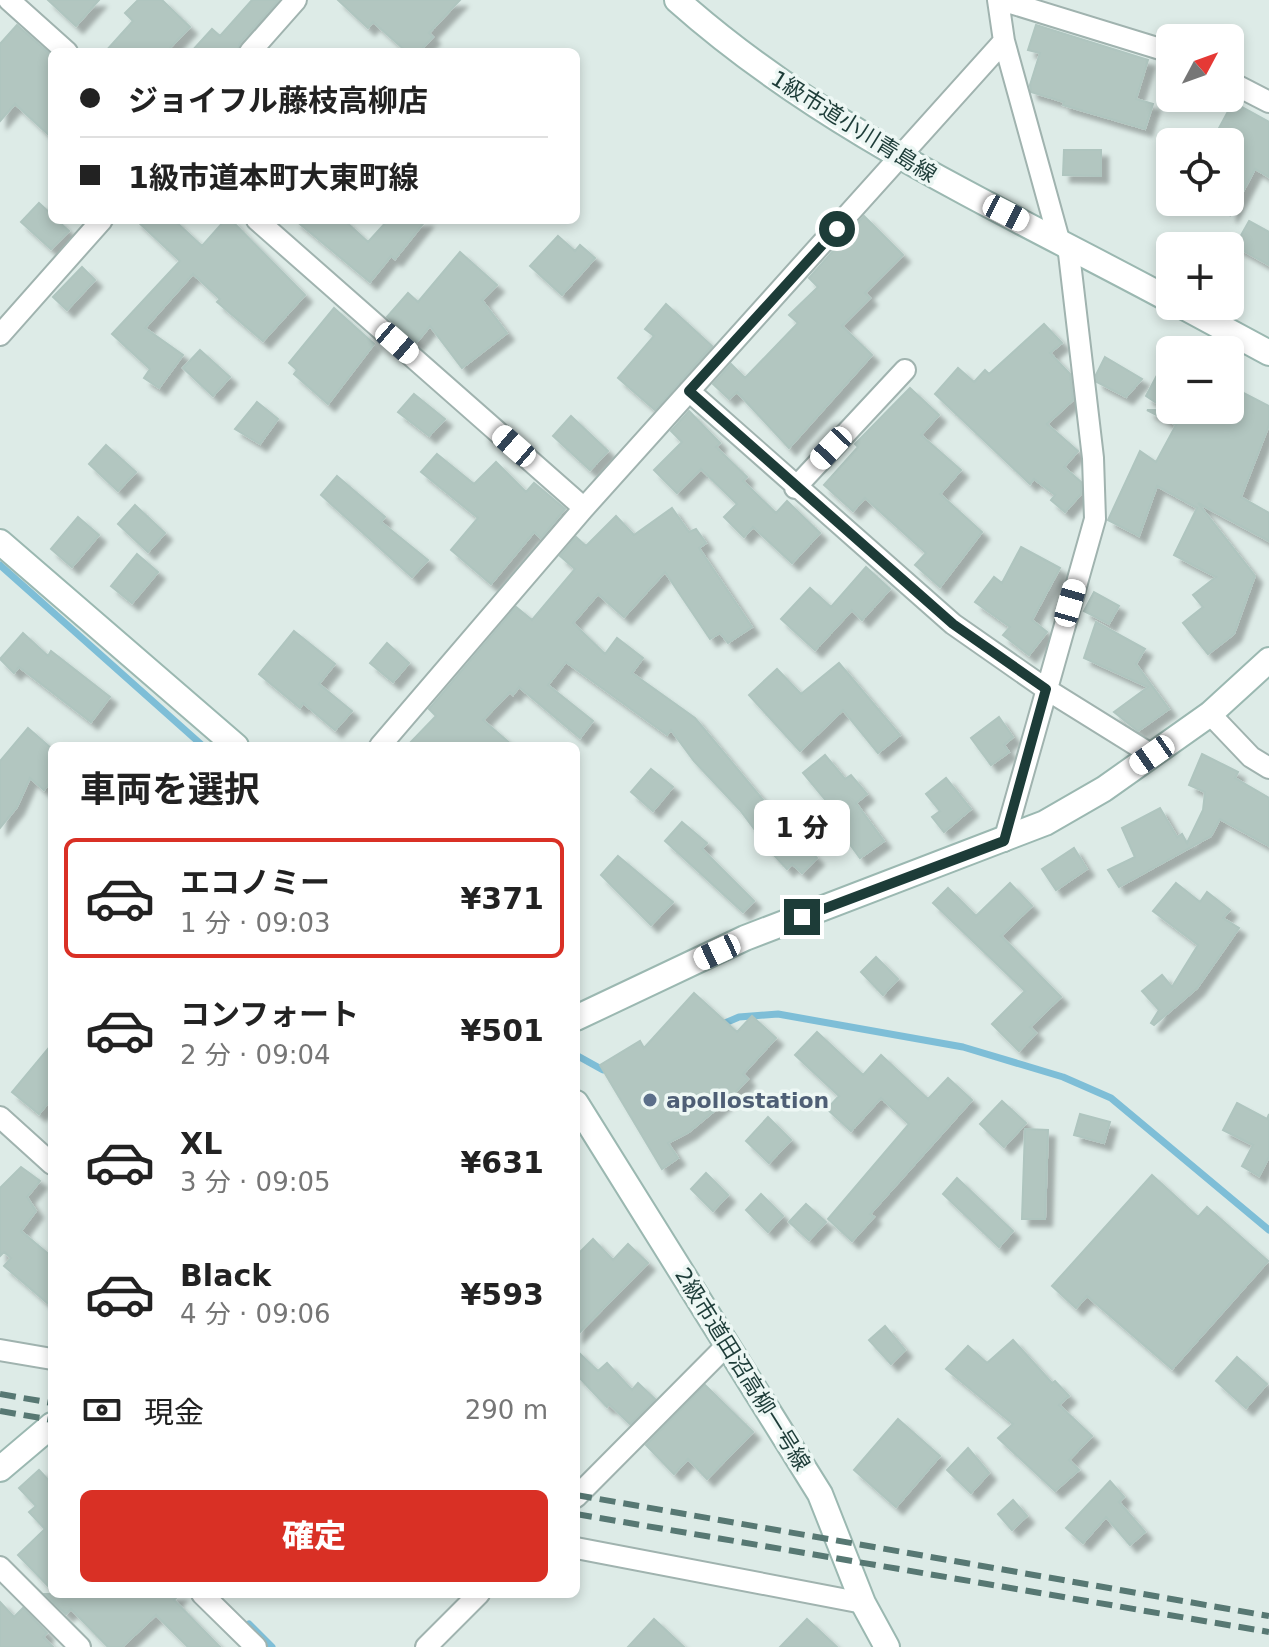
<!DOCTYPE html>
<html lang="ja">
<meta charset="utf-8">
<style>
:root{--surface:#fff;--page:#f2f2f2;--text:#222;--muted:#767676;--line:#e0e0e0;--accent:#d93025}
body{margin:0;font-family:"DejaVu Sans","Noto Sans JP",sans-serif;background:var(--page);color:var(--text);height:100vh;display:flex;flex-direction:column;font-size:30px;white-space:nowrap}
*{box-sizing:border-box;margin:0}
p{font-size:26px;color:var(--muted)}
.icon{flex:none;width:44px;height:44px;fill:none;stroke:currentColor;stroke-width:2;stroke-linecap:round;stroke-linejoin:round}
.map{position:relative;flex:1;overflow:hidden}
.drawer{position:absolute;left:48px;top:742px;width:532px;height:856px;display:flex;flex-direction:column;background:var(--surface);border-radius:12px;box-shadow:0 4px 12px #0003}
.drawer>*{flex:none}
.guide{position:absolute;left:48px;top:48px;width:532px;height:176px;border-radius:12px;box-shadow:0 4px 12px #0003;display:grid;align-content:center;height:176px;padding:0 32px;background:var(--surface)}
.needle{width:52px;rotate:49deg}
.buttons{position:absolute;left:1156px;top:24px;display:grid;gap:16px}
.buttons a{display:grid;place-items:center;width:88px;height:88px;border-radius:12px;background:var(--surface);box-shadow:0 4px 12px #0003;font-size:40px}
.end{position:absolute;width:36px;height:36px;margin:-18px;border:10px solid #1d3c38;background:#fff;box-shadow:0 0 0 4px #fff}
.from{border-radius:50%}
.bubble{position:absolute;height:56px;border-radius:12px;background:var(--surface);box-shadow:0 4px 12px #0003;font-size:26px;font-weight:800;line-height:56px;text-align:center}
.car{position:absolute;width:24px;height:48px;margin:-24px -12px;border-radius:10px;box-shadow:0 0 6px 2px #0007;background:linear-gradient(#fff 24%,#345 0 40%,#fff 0 76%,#345 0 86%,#fff 0)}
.guide b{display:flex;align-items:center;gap:28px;height:76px;font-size:30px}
.guide b+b{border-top:2px solid var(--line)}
.guide i{width:20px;height:20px;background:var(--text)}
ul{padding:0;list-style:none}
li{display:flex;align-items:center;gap:24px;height:120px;margin:0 16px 12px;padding:0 16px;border:4px solid transparent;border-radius:12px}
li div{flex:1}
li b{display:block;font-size:30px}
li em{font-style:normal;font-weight:800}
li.on{border-color:var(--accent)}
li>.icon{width:72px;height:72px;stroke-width:1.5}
h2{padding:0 32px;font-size:36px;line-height:96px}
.pay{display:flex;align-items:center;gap:20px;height:88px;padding:0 32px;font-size:30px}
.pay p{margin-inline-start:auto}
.cta{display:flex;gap:16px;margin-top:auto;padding:16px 32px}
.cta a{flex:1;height:92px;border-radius:12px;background:var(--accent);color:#fff;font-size:32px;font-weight:800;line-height:92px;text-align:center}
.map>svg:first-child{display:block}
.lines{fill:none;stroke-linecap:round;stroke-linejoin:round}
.stream{stroke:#7ebed7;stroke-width:7}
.building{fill:#b2c6c0;stroke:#afc5bf;stroke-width:2;filter:url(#shadow)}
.street-casing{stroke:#a0b3af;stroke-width:24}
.secondary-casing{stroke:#9bb8b1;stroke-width:28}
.street{stroke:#fff;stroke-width:20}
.secondary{stroke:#fff;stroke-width:24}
.rail{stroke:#577873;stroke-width:6;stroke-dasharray:16 8;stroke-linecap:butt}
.route{stroke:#1d3c38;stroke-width:10}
.service-dot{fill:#5c6f8a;stroke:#edf7f4;stroke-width:3}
.labels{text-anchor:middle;stroke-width:7;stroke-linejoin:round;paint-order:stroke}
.street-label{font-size:22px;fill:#1d3c38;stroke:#edf7f4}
.service-label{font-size:22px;font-weight:bold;fill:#4e5e75;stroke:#edf7f4;text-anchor:start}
</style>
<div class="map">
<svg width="1269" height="1647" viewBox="0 0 1269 1647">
<defs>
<filter id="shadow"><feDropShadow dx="7" dy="7" stdDeviation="2" flood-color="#0004"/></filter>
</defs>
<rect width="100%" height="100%" fill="#ddebe7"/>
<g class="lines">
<path class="stream" d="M0,565L203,746
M718,1026L739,1017L778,1014L963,1047L1063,1077L1111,1098L1269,1230
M576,1055L603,1070L610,1069
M249,1624L272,1647"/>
</g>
<path class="building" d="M48,0H99L76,26Z
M138,0H162L190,27L166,52H105L133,21L125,13Z
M252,0H279L240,43L237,52H191L212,29L220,36Z
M338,0H460L429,33L433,37L419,52H407L373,22L368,28Z
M17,25L52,56V138L15,104L0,121V44Z
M1036,25L1148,60L1136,99L1153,104L1145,129L1063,105L1064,102L1031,92L1030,85L1040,53L1028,50Z
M1233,102L1269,122V177L1255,169L1230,216V134L1219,128Z
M1064,150H1101V176L1063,175Z
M39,203L52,215V220H57L69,231L51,249L21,222Z
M864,216L903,255L865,293L870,298L842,326L872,355L789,448L737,392L729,399L713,384L731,364L745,378L798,323L789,315L818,287L809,278Z
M136,220H174L202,246L225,220H231L305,295L263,341L217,302L220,299L193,274L145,328L183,355L159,388L144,378L150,369L112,334L180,261Z
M295,220H344L368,242L388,220H426L395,259L391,256L370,282Z
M1249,221L1269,232V265L1235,246Z
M558,236L575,251L580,245L595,258L562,295L530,266Z
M460,252L497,285L482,300L507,333L462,368L430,326L416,343L387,317L408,293L418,302Z
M82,267L95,280L67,310L53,297Z
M666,304L712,346L655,410L618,378L654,336L645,329Z
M334,308L374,344L328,404L294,374L297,370L289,363Z
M1044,324L1062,343L1050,353L1070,374L1073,400L1047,424L1078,451L1064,467L1081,482V494L1065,512L1051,500L1055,495L1034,479L1030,484L935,394L958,368L974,382L985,370L989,374Z
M200,350L230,377L213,396L183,368Z
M1170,351V410H1230V386L1269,406V425L1241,497L1269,513V541L1198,503L1255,576L1234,634L1208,654L1183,623L1203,607L1193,595L1216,577L1174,555L1197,508L1157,486L1139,536L1108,520L1140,451L1156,462L1176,425L1147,410H1167L1146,396Z
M1105,357L1142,379L1126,397L1097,382L1096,375Z
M910,388L939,415L921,435L961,470L940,494L982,532L940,587L915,565L926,553L865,498L853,511L824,485L858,447L855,444Z
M414,394L445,419L429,436L398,412Z
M257,402L278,419L260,444L235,429Z
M689,411L720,443L716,447L747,477L743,481L776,513L787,501L820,533L792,563L753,527L744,537L724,517L737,504L701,469L677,493L654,470L682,442L671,431Z
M571,416L608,451L590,470L553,436Z
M106,445L136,472L118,491L89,464Z
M437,454L474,484L496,462L526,492L534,483L565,509L541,538L534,532L491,584L451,550L478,518L421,472Z
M337,476L385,517L381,522L428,560L412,577L321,495Z
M135,505L165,533L148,552L118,524Z
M672,508L689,532L696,529L706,543L699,548L752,627L728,643L720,633L710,639L665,572L624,617L598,594L573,623L605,654L617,638L643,658L632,673L695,718L784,825L817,858L802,873L792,864L787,869L773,854L740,810L694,761L671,730L667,735L566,662L548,685L593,721L580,738L519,687L513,695L510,692L483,720L513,746H407L436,716L429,709L516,607L532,620L575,569L560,556L576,537L586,546L616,516L634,535Z
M78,517L99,535L72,567L51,549Z
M1021,547L1060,568L1032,620L1047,632L1029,655L1003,635L1010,627L975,602L994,577L1002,583Z
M137,554L158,572L132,603L111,586Z
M866,567L890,589L862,620L852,610L815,650L781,619L810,588L831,607Z
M1094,592L1119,606L1109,624L1084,611Z
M1096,622L1145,649L1136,664L1169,709L1138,731L1114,712L1148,687L1084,658Z
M294,631L335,664L319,684L352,711L335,730L303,703L300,708L259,674Z
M23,633L48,656L51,651L110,697L91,722L19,667L14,673L0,659Z
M387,643L409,663L393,682L370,663Z
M839,663L900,735L878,753L843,710L800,751L749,695L777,669L801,694Z
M999,717L1013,737L1004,745L1009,752L991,765L971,738Z
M28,728L52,749V780L44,790L30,778L17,807L0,828V761Z
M1202,754L1238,772L1235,778L1269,798V846L1220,819L1211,836L1119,887L1108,870L1135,857L1122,828L1160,808L1177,837L1182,834L1187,843L1203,810L1205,792L1189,785Z
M825,755L845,779L851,775L867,794L856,803L884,841L860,858L841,832L848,827L803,773Z
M651,769L673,787L653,811L631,792Z
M946,778L971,809L944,832L932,817L940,811L926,794Z
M682,822L707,843L702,849L754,901L743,912L665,841Z
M1074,848L1087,869L1056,890L1042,869Z
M618,856L673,902L651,925L601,875Z
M1010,883L1032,906L1001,936L1061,997L1030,1027L1036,1033L1019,1051L992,1024L1025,991L933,903L948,888L976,916Z
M1176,883L1200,902L1207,892L1230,910L1223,918L1239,928L1197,988L1154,1025L1151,1023L1159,1010L1142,991L1162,975L1172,987L1198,945L1153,911Z
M876,957L898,979L883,995L861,972Z
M694,993L737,1032L752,1016L776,1038L743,1074L748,1079L731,1097L689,1132L668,1143L678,1158L662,1169L600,1065L640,1041L644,1048Z
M817,1032L863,1075L881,1055L928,1099L948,1078L972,1100L870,1214L874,1217L852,1241L828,1219L909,1124L881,1098L851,1131L827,1109L839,1096L795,1055Z
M52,1044V1098L39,1114L12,1092Z
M1002,1101L1026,1123L1004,1147L980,1124Z
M1237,1103L1267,1119L1269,1114V1157L1259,1176L1242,1166L1253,1145L1223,1130Z
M1080,1114L1110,1122L1104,1143L1074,1135Z
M768,1117L791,1140L769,1163L746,1141Z
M1025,1129L1048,1130L1045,1219H1022Z
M21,1167L40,1181L27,1197L36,1211L21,1231L52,1257V1307L4,1266L11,1258L4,1252L0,1256V1188Z
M706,1173L728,1195L713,1211L691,1189Z
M1152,1175L1198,1217L1207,1207L1268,1261L1172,1369L1087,1296L1076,1308L1052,1286Z
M957,1178L1013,1231L999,1247L943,1194Z
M761,1194L783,1216L768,1232L746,1210Z
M806,1204L826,1222L809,1240L789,1222Z
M593,1239L613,1260L628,1244L648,1263L576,1336V1256Z
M885,1326L905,1350L891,1364L869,1340Z
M1013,1340L1052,1383L1055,1381L1069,1396L1059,1405L1092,1436L1069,1460L1079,1470L1055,1491L998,1438L1013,1424L946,1369L968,1346L987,1363Z
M576,1350L598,1371L607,1363L632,1390L638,1383L655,1399L630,1424L609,1404L607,1407L576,1374Z
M1237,1357L1267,1384L1246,1408L1216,1381Z
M705,1385L753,1432L707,1479L688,1459L674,1474L646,1445Z
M898,1419L940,1456L896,1507L854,1470Z
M968,1448L989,1473L971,1493L947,1470Z
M39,1470L52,1484V1590L18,1555L45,1529L29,1512L36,1506L19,1488Z
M1110,1481L1124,1497L1119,1502L1145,1532L1130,1545L1106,1517L1083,1543L1066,1528Z
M1013,1500L1027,1516L1012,1530L998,1514Z
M45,1594H180L174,1600L220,1647H188L156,1615L122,1647H108L71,1609L66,1614Z
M0,1602L14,1617L23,1608L47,1633L43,1637L53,1647H0Z
M654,1619L684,1647H628Z
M807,1619L837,1647H780Z"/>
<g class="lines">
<defs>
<path id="street" d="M9,0L67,52
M998,0L1004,41L1059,240
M1001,0L1170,52
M250,52L296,0
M1230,82L1269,102
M257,220L584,508
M0,335L102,220
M689,391L953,624L1046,689L1152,755
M795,488L905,370
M1210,714L1251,757L1269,768
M380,746L584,508L1004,41
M1004,841L1095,519L1093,458L1068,245
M0,1117L52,1164
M0,1350L52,1359
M576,1497L728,1344
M576,1548L863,1603
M0,1567L80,1647
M202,1594L256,1647
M426,1647L479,1594"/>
<path id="secondary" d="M677,0C823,130 999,208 1170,300
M1182,306L1269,353
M0,542L236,746
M576,1018L745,938L1045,823L1104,789L1210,714L1269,660
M576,1103L820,1494L863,1603L887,1647
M0,1469L52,1425"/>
</defs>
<use href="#street" class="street-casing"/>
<use href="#secondary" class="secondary-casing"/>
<use href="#street" class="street"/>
<use href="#secondary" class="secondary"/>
<path class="rail" d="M0,1394L52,1403
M0,1411L52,1420
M576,1495L1269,1616
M576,1514L1269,1632"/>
</g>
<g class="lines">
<path class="route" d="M802,917L1004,841L1046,689L953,624L689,391L837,229"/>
</g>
<circle class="service-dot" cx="650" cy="1100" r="8"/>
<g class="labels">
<g class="street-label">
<text transform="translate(854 126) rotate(32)" y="8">1級市道小川青島線</text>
<text transform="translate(743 1369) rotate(58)" y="8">2級市道田沼高柳一号線</text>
</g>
<g class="service-label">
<text x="666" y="1108">apollostation</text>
</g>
</g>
</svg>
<div class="buttons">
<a><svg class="needle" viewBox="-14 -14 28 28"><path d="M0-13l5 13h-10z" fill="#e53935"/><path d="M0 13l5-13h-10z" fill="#767676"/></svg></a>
<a><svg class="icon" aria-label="locate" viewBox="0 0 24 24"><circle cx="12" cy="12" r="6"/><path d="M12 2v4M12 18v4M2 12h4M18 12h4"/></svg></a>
<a>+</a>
<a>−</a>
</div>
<i class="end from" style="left:837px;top:229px"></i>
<i class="end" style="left:802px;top:917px"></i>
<div class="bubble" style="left:754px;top:800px;width:96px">1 分</div>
<i class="car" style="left:1006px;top:213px;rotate:117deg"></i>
<i class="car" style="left:397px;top:343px;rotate:131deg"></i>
<i class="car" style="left:514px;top:446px;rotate:311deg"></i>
<i class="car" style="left:831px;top:448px;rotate:223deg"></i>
<i class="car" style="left:1070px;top:603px;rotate:16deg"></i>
<i class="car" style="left:1152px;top:755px;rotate:235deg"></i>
<i class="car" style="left:717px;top:952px;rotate:245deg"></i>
<div class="guide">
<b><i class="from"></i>ジョイフル藤枝高柳店</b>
<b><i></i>1級市道本町大東町線</b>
</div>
<section class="drawer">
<h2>車両を選択</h2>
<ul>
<li class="on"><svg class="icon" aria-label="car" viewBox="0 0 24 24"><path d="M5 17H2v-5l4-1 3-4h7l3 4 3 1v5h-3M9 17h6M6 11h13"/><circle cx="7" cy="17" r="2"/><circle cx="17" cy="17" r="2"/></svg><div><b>エコノミー</b><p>1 分 · 09:03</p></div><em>¥371</em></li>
<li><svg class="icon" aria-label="car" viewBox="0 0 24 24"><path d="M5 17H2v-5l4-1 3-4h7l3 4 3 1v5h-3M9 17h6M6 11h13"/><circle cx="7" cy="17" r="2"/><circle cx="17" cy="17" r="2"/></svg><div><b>コンフォート</b><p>2 分 · 09:04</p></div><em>¥501</em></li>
<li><svg class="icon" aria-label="car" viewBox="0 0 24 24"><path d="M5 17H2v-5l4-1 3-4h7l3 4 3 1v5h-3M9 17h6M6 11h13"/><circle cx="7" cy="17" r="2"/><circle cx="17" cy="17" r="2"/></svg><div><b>XL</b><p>3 分 · 09:05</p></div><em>¥631</em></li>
<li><svg class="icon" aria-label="car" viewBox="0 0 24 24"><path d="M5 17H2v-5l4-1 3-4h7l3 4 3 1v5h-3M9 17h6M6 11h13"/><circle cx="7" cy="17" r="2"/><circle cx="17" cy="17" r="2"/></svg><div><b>Black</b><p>4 分 · 09:06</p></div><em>¥593</em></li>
</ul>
<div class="pay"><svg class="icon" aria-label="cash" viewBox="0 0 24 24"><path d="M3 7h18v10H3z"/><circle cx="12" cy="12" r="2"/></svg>現金<p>290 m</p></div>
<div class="cta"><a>確定</a></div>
</section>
</div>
